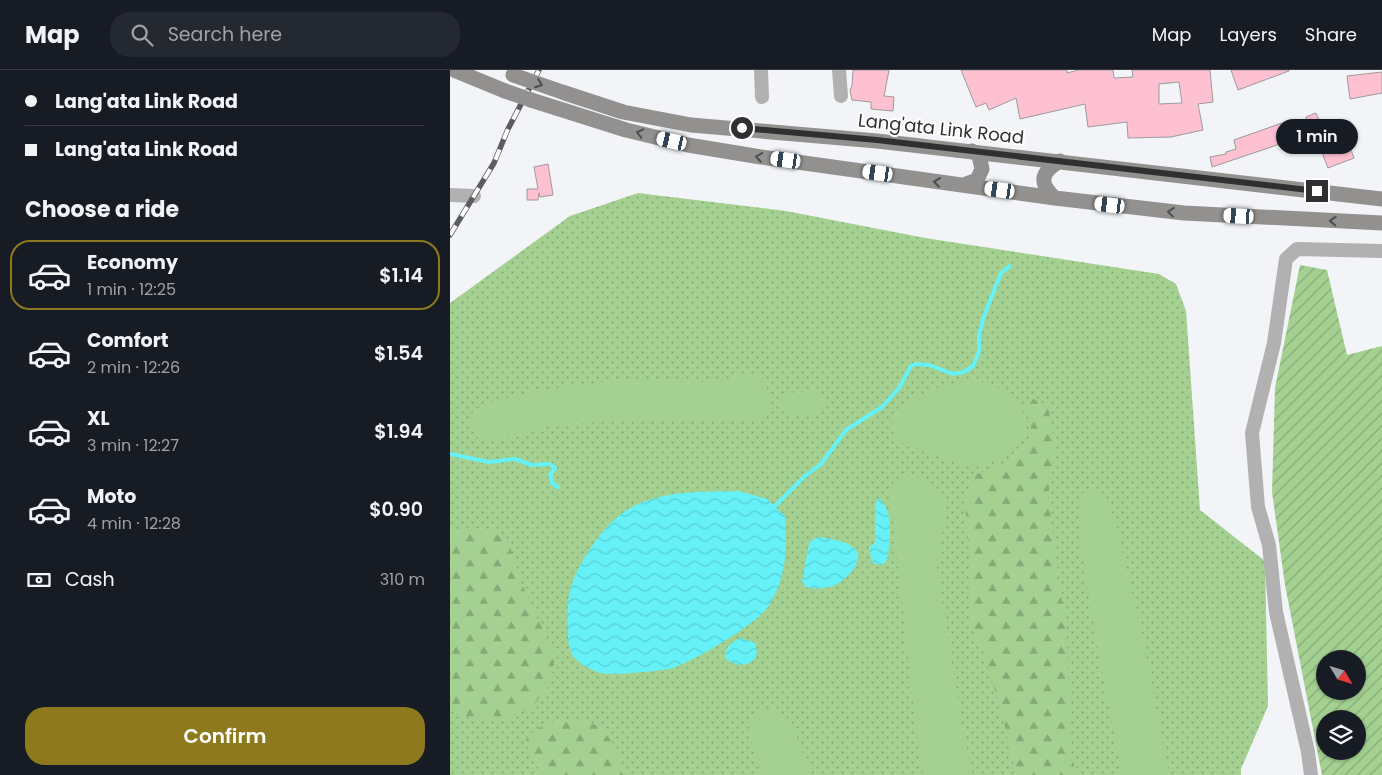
<!DOCTYPE html>
<meta charset="utf-8">
<style>
:root{--surface:#171b24;--page:#242831;--text:#f1f3f6;--muted:#9ea1a6;--line:#363941;--accent:#8e791e}
body{margin:0;font-family:Poppins,sans-serif;background:var(--page);color:var(--text);height:100vh;display:flex;flex-direction:column;font-size:19px;white-space:nowrap}
*{box-sizing:border-box;margin:0}
p{font-size:16px;color:var(--muted)}
.icon{flex:none;width:28px;height:28px;fill:none;stroke:currentColor;stroke-width:2;stroke-linecap:round;stroke-linejoin:round}
.map{position:relative;flex:1;overflow:hidden}
.drawer{display:flex;flex-direction:column;background:var(--surface);width:450px}
.drawer>*{flex:none}
.hud{display:grid;align-content:center;height:110px;padding:0 25px;background:var(--surface)}
.needle{width:32px;rotate:128deg}
.buttons{position:absolute;left:866px;top:580px;display:grid;gap:10px}
.buttons a{display:grid;place-items:center;width:50px;height:50px;border-radius:50%;background:var(--surface);box-shadow:0 1px 4px #0004;font-size:25px}
.end{position:absolute;width:22px;height:22px;margin:-11px;border:6px solid #2f3031;background:#fff;box-shadow:0 0 0 2px #fff}
.from{border-radius:50%}
.bubble{position:absolute;height:35px;border-radius:18px;background:var(--surface);box-shadow:0 1px 4px #0004;font-size:16px;font-weight:600;line-height:35px;text-align:center}
.car{position:absolute;width:15px;height:30px;margin:-15px -8px;border-radius:6px;box-shadow:0 0 4px 1px #0007;background:linear-gradient(#fff 24%,#345 0 40%,#fff 0 76%,#345 0 86%,#fff 0)}
.hud b{display:flex;align-items:center;gap:18px;height:48px;font-size:19px}
.hud b+b{border-top:1px solid var(--line)}
.hud i{width:12px;height:12px;background:var(--text)}
ul{padding:0;list-style:none}
li{display:flex;align-items:center;gap:15px;height:70px;margin:0 10px 8px;padding:0 15px;border:2px solid transparent;border-radius:20px}
li div{flex:1}
li b{display:block;font-size:19px}
li em{font-style:normal;font-weight:600}
li.selected{border-color:var(--accent)}
li>.icon{width:45px;height:45px;stroke-width:1.5}
h2{padding:0 25px;font-size:22px;line-height:60px}
.pay{display:flex;align-items:center;gap:12px;height:55px;padding:0 25px;font-size:19px}
.pay p{margin-inline-start:auto}
.action{display:flex;gap:10px;margin-top:auto;padding:10px 25px}
.action a{flex:1;height:58px;border-radius:20px;background:var(--accent);color:#fff;font-size:20px;font-weight:600;line-height:58px;text-align:center}
header{display:flex;align-items:center;gap:30px;box-sizing:border-box;height:70px;padding:0 25px;background:var(--surface);border-bottom:1px solid var(--line)}
header strong{font-size:24px}
nav{display:flex;gap:28px;margin-inline-start:auto;font-size:18px}
.search{width:350px;height:45px;background:var(--page);display:flex;align-items:center;gap:12px;box-sizing:border-box;padding:0 18px;border-radius:20px;color:var(--muted);font-size:19px}
main{display:flex;flex:1;min-height:0}
.map>svg:first-child{display:block}
.grass{fill:url(#grass-dots)}
.forest{fill:url(#forest-firs)}
.garden{fill:url(#garden-furrows);fill-rule:evenodd}
.pitch{fill:#a4d191}
.water{fill:url(#water-waves)}
.lines{fill:none;stroke-linecap:round;stroke-linejoin:round}
.stream{stroke:#65f1f7;stroke-width:4}
.building{fill:#fdc1d2;stroke:#9d9a9a;fill-rule:evenodd}
.minor{stroke:#b2b1b1;stroke-width:14}
.secondary{stroke:#939190;stroke-width:15}
.rail-casing{stroke:#5c5d5f;stroke-width:5.5}
.rail{stroke:#fff;stroke-width:4;stroke-dasharray:11;stroke-linecap:butt}
.secondary-bridge{stroke:#939190;stroke-width:15}
.oneway{stroke:#4d4d4e}
.route{stroke:#2f3031;stroke-width:6}
.labels{text-anchor:middle;stroke-width:4;stroke-linejoin:round;paint-order:stroke}
.street-label{font-size:18px;fill:#2f3031;stroke:#fff}
</style>
<header>
<strong>Map</strong>
<div class="search"><svg class="icon" aria-label="search" viewBox="0 0 24 24"><circle cx="10" cy="10" r="6"/><path d="M15 15l6 6"/></svg>Search here</div>
<nav><a>Map</a><a>Layers</a><a>Share</a></nav>
</header>
<main>
<section class="drawer">
<div class="hud">
<b><i class="from"></i>Lang'ata Link Road</b>
<b><i></i>Lang'ata Link Road</b>
</div>
<h2>Choose a ride</h2>
<ul>
<li class="selected"><svg class="icon" aria-label="car" viewBox="0 0 24 24"><path d="M5 17H2v-5l4-1 3-4h7l3 4 3 1v5h-3M9 17h6M6 11h13"/><circle cx="7" cy="17" r="2"/><circle cx="17" cy="17" r="2"/></svg><div><b>Economy</b><p>1 min · 12:25</p></div><em>$1.14</em></li>
<li><svg class="icon" aria-label="car" viewBox="0 0 24 24"><path d="M5 17H2v-5l4-1 3-4h7l3 4 3 1v5h-3M9 17h6M6 11h13"/><circle cx="7" cy="17" r="2"/><circle cx="17" cy="17" r="2"/></svg><div><b>Comfort</b><p>2 min · 12:26</p></div><em>$1.54</em></li>
<li><svg class="icon" aria-label="car" viewBox="0 0 24 24"><path d="M5 17H2v-5l4-1 3-4h7l3 4 3 1v5h-3M9 17h6M6 11h13"/><circle cx="7" cy="17" r="2"/><circle cx="17" cy="17" r="2"/></svg><div><b>XL</b><p>3 min · 12:27</p></div><em>$1.94</em></li>
<li><svg class="icon" aria-label="car" viewBox="0 0 24 24"><path d="M5 17H2v-5l4-1 3-4h7l3 4 3 1v5h-3M9 17h6M6 11h13"/><circle cx="7" cy="17" r="2"/><circle cx="17" cy="17" r="2"/></svg><div><b>Moto</b><p>4 min · 12:28</p></div><em>$0.90</em></li>
</ul>
<div class="pay"><svg class="icon" aria-label="cash" viewBox="0 0 24 24"><path d="M3 7h18v10H3z"/><circle cx="12" cy="12" r="2"/></svg>Cash<p>310 m</p></div>
<div class="action"><a>Confirm</a></div>
</section>
<div class="map">
<svg width="932" height="705" viewBox="0 0 932 705">
<defs>
<pattern id="grass-dots" width="8" height="8" patternUnits="userSpaceOnUse" patternTransform="scale(1.25)"><rect width="8" height="8" fill="#a4d191"/><path d="M2 2h.1M6 6h.1" fill="none" stroke="#86aa77" stroke-width="1.8" stroke-linecap="round"/></pattern>
<pattern id="forest-firs" width="22" height="20" patternUnits="userSpaceOnUse" patternTransform="scale(1.25)"><rect width="22" height="20" fill="#a4d191"/><path d="M5 1l3.5 6h-7zM16 11l3.5 6h-7z" fill="#86aa77"/></pattern>
<pattern id="garden-furrows" width="10" height="10" patternUnits="userSpaceOnUse" patternTransform="scale(1.25)"><rect width="10" height="10" fill="#a4d191"/><path d="M-1 1l2-2M0 10L10 0M9 11l2-2" fill="none" stroke="#86aa77"/></pattern>
<pattern id="water-waves" width="16" height="10" patternUnits="userSpaceOnUse" patternTransform="scale(1.25)"><rect width="16" height="10" fill="#65f1f7"/><path d="M0 5q4-4 8 0t8 0" fill="none" stroke="#58cfd4"/></pattern>
</defs>
<rect width="100%" height="100%" fill="#f3f4f7"/>
<path class="grass" d="M188,123L336,141L475,168L709,204L726,214L736,241L750,440L815,491L818,636L791,699V705H0V233L120,146Z"/>
<path class="forest" d="M583,329L598,335L605,378L598,426L617,569L621,685L627,705H566L552,644L534,585L520,551L519,480L515,433L524,405L545,398L570,384L582,362L576,338Z
M15,458L43,462L59,473L71,512L105,586L101,613L83,636L51,652L23,648L0,641V460Z
M126,649L149,656L165,676L175,705H93L79,684L76,669C91,653 104,651 126,649Z"/>
<path class="garden" d="M850,195L877,200L897,285L932,276V705H872L835,515L822,422L825,318ZM875,589H908V621H875ZM875,649H908V681H875Z"/>
<path class="pitch" d="M298,304L310,307C321,323 324,333 313,350L146,352L95,356L64,368H28L19,349C21,346 22,342 25,340C56,322 146,312 183,310C203,308 224,312 245,312C262,312 281,309 298,304Z
M514,311C522,312 533,311 541,314C591,336 584,386 530,394C513,397 491,387 475,381C468,378 454,375 447,370C444,367 442,360 442,356C441,329 494,315 514,311Z
M364,321L373,325L376,330L371,345L360,347L336,343L330,337L332,326L337,323Z
M463,406L475,409L485,418L494,432L495,443L487,499L514,667L523,705H473L469,685L444,458L439,432L440,415L450,408Z
M642,419L650,422L665,448L693,569L719,705H672C660,642 647,579 637,516C633,486 626,455 630,424Z
M322,640L340,650L362,705H311L300,666L301,650L309,641Z"/>
<path class="water" d="M289,421L317,429L335,446C337,480 337,507 318,537C306,554 240,594 219,599C209,601 159,606 151,603C144,601 133,596 128,591C118,583 118,570 118,560C117,545 117,528 122,514C132,486 159,446 188,434C221,420 254,422 289,421Z
M429,428C444,442 440,468 438,486L436,492L431,495L422,493L419,478L425,472V434Z
M369,467C380,469 393,470 403,477C418,488 397,509 387,514C377,519 366,519 356,517L352,512L359,474L362,470Z
M291,568L305,573C314,596 286,601 275,587C275,577 282,571 291,568Z"/>
<g class="lines">
<path class="stream" d="M0,384L39,392L65,389L82,395L100,394L105,398L100,405L102,413L108,417
M325,436L355,406L371,394L396,360L432,337L449,318L461,296L466,294L479,295L503,304L514,302L523,296L529,282V265L534,246L551,203L560,196"/>
</g>
<path class="building" d="M403,0H439L434,26L444,27L443,41L421,39V32L402,30L400,20L402,16Z
M511,0H617V3L628,0H663L664,8L683,7L682,0H760L763,32L748,34L753,60L721,67L678,68L677,52L638,57L635,34L570,49L566,28L539,40L536,33L526,37ZM729,12L732,33L709,34V14Z
M781,0H839V1L788,20Z
M932,2V23L900,29L897,6Z
M866,43L870,52L867,53L869,60L859,62L856,47Z
M832,53L839,71L762,97L760,87L776,84V82L786,79L784,70Z
M897,69L904,88L878,98L873,85L874,77Z
M98,94L103,125L90,127L89,123L88,130H77V119H88L84,97Z"/>
<g class="lines">
<path class="minor" d="M311,0L312,27
M389,0L391,26
M0,125L24,126
M861,705L858,682L826,542L819,475L808,437L802,363L824,273L836,189L847,179L932,181"/>
<path class="secondary" d="M4,0L55,21
M115,23L173,42L241,55L427,71L932,129
M81,30L176,60L238,75L311,87L605,128L734,143L932,153
M513,115L527,110L532,99L529,86L522,81
M605,128C588,113 591,102 610,91"/>
<defs>
<path id="rail" d="M0,165L44,93L58,59L89,0"/>
</defs>
<use href="#rail" class="rail-casing"/>
<use href="#rail" class="rail"/>
<path class="secondary-bridge" d="M63,5L115,23
M55,21L81,30"/>
</g>
<defs><path id="oneway-chevron" d="M-2-3.5L2.5 0L-2 3.5" fill="none" stroke-width="1.6" stroke-linecap="round" stroke-linejoin="round" transform="scale(1.25)"/></defs>
<g class="oneway">
<use href="#oneway-chevron" transform="translate(89 14) rotate(20)"/>
<use href="#oneway-chevron" transform="translate(190 63) rotate(-166)"/>
<use href="#oneway-chevron" transform="translate(309 87) rotate(-171)"/>
<use href="#oneway-chevron" transform="translate(487 112) rotate(-172)"/>
<use href="#oneway-chevron" transform="translate(721 142) rotate(-173)"/>
<use href="#oneway-chevron" transform="translate(883 151) rotate(-178)"/>
</g>
<g class="lines">
<path class="route" d="M292,58L427,70L867,121"/>
</g>
<g class="labels">
<g class="street-label">
<text transform="translate(491 59) rotate(6)" y="6">Lang'ata Link Road</text>
</g>
</g>
</svg>
<div class="buttons">
<a><svg class="needle" viewBox="-14 -14 28 28"><path d="M0-13l5 13h-10z" fill="#e53935"/><path d="M0 13l5-13h-10z" fill="#9ea1a6"/></svg></a>
<a><svg class="icon" aria-label="layers" viewBox="0 0 24 24"><path d="M12 4l9 5-9 5-9-5zM3 14l9 5 9-5"/></svg></a>
</div>
<i class="end from" style="left:292px;top:58px"></i>
<i class="end" style="left:867px;top:121px"></i>
<div class="bubble" style="left:826px;top:49px;width:82px">1 min</div>
<i class="car" style="left:222px;top:71px;rotate:283deg"></i>
<i class="car" style="left:336px;top:90px;rotate:278deg"></i>
<i class="car" style="left:428px;top:103px;rotate:278deg"></i>
<i class="car" style="left:550px;top:120px;rotate:278deg"></i>
<i class="car" style="left:660px;top:135px;rotate:277deg"></i>
<i class="car" style="left:789px;top:146px;rotate:273deg"></i>
</div>
</main>
